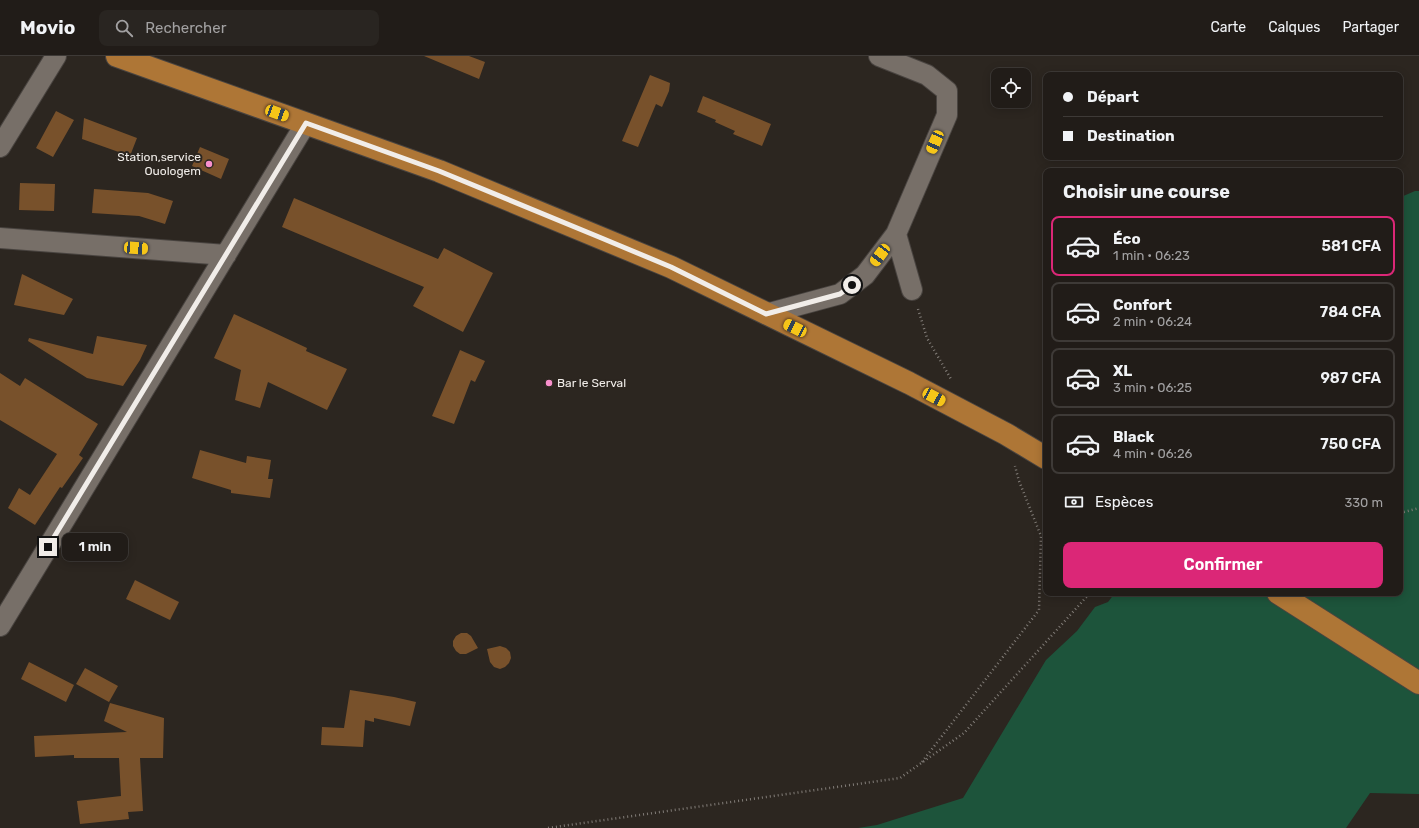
<!DOCTYPE html>
<html lang="fr">
<meta charset="utf-8">
<style>
:root{--surface:#211c18;--page:#292521;--text:#f1f3f6;--muted:#a2a1a2;--line:#3e3a37;--accent:#db2777}
body{margin:0;font-family:Rubik,sans-serif;background:var(--page);color:var(--text);height:100vh;display:flex;flex-direction:column;font-size:15px;white-space:nowrap}
*{box-sizing:border-box;margin:0}
p{font-size:13px;color:var(--muted)}
.icon{flex:none;width:22px;height:22px;fill:none;stroke:currentColor;stroke-width:2;stroke-linecap:round;stroke-linejoin:round}
.map{position:relative;flex:1;overflow:hidden}
.panel{position:absolute;left:1043px;top:112px;width:360px;height:428px;display:flex;flex-direction:column;background:var(--surface);border-radius:8px;box-shadow:0 2px 10px #0003,0 0 0 1px var(--line)}
.panel>*{flex:none}
.hud{position:absolute;left:1043px;top:16px;width:360px;height:88px;border-radius:8px;box-shadow:0 2px 10px #0003,0 0 0 1px var(--line);display:grid;align-content:center;height:88px;padding:0 20px;background:var(--surface)}
.fabs{position:absolute;left:991px;top:12px;display:grid;gap:8px}
.fabs a{display:grid;place-items:center;width:40px;height:40px;border-radius:8px;background:var(--surface);box-shadow:0 2px 10px #0003,0 0 0 1px var(--line);font-size:20px}
.end{position:absolute;width:18px;height:18px;margin:-9px;border:5px solid #f1ede9;background:#111;box-shadow:0 0 0 2px #111}
.from{border-radius:50%}
.bubble{position:absolute;height:28px;border-radius:8px;background:var(--surface);box-shadow:0 2px 10px #0003,0 0 0 1px var(--line);font-size:13px;font-weight:600;line-height:28px;text-align:center}
.car{position:absolute;width:12px;height:24px;margin:-12px -6px;border-radius:5px;box-shadow:0 0 3px 1px #0007;background:linear-gradient(#f5c518 24%,#345 0 40%,#f5c518 0 76%,#345 0 86%,#f5c518 0)}
.hud b{display:flex;align-items:center;gap:14px;height:38px;font-size:15px}
.hud b+b{border-top:1px solid var(--line)}
.hud i{width:10px;height:10px;background:var(--text)}
ul{padding:0;list-style:none}
li{display:flex;align-items:center;gap:12px;height:60px;margin:0 8px 6px;padding:0 12px;border:2px solid var(--line);border-radius:8px}
li div{flex:1}
li b{display:block;font-size:15px}
li em{font-style:normal;font-weight:600}
li.current{border-color:var(--accent)}
li>.icon{width:36px;height:36px;stroke-width:1.5}
h2{padding:0 20px;font-size:18px;line-height:48px}
.pay{display:flex;align-items:center;gap:10px;height:44px;padding:0 20px;font-size:15px}
.pay p{margin-inline-start:auto}
.action{display:flex;gap:8px;margin-top:auto;padding:8px 20px}
.action a{flex:1;height:46px;border-radius:8px;background:var(--accent);color:#fff;font-size:16px;font-weight:600;line-height:46px;text-align:center}
header{display:flex;align-items:center;gap:24px;box-sizing:border-box;height:56px;padding:0 20px;background:var(--surface);border-bottom:1px solid var(--line)}
header strong{font-size:19px}
nav{display:flex;gap:22px;margin-inline-start:auto;font-size:14px}
.search{width:280px;height:36px;background:var(--page);display:flex;align-items:center;gap:10px;box-sizing:border-box;padding:0 14px;border-radius:8px;color:var(--muted);font-size:15px}
.map>svg:first-child{display:block}
.green{fill:#1d543b}
.building{fill:#78512b}
.lines{fill:none;stroke-linecap:round;stroke-linejoin:round}
.street-casing{stroke:#494440;stroke-width:22}
.primary-casing{stroke:#494440;stroke-width:24}
.path{stroke:#827d78;stroke-width:2.5;stroke-dasharray:1 3;stroke-linecap:butt}
.street{stroke:#776f68;stroke-width:20}
.primary{stroke:#ae7636;stroke-width:22}
.route{stroke:#f1ede9;stroke-width:5}
.poi-dot{fill:#f890cc;stroke:#2c2620;stroke-width:1.5}
.labels{text-anchor:middle;stroke-width:4;stroke-linejoin:round;paint-order:stroke}
.poi-label{font-size:12px;fill:#f1ede9;stroke:#2c2620;text-anchor:end}
</style>
<header>
<strong>Movio</strong>
<div class="search"><svg class="icon" aria-label="search" viewBox="0 0 24 24"><circle cx="10" cy="10" r="6"/><path d="M15 15l6 6"/></svg>Rechercher</div>
<nav><a>Carte</a><a>Calques</a><a>Partager</a></nav>
</header>
<div class="map">
<svg width="1419" height="772" viewBox="0 0 1419 772">
<rect width="100%" height="100%" fill="#2c2620"/>
<path class="green" d="M1415,135H1419V738L1370,737L1346,772H858L877,769L963,742L1046,604L1077,575L1095,551L1108,546L1115,537H1400V145L1401,141Z"/>
<path class="building" d="M424,0H469L485,6L479,23Z
M650,19L670,27L669,35L662,51L656,48L638,91L622,85Z
M703,40L771,68L762,90L733,78L735,75L715,66L716,64L697,56Z
M56,55L74,64L53,101L36,92Z
M84,62L137,82L130,100L82,83Z
M200,91L229,103L221,123L192,110Z
M20,127L55,128L54,155L19,154Z
M94,133L148,137L173,145L165,168L139,160L92,157Z
M294,142L438,203L444,192L493,217L463,276L413,250L424,231L282,171Z
M22,218L73,243L64,259L14,249Z
M234,258L307,292L306,295L347,313L327,354L268,326L260,352L235,344L241,314L214,302Z
M97,280L147,289L140,304L123,330L87,322L28,285L29,282L93,298Z
M460,294L485,305L475,326L471,324L454,368L432,360Z
M0,317L20,330L25,322L98,368L79,399L83,402L62,432L60,431L35,469L8,452L19,432L30,439L57,398L0,364Z
M200,394L246,407L247,400L271,404L268,423H273L270,442L231,437V434L192,422Z
M135,524L179,546L170,564L126,543Z
M461,577H467L471,580L478,592L466,598H460L456,595L453,590V585L456,580Z
M500,590L506,592L510,596L511,602L509,607L505,611L500,613L494,611L490,606L487,593Z
M29,606L74,629L66,646L21,623Z
M85,612L118,630L109,646L76,628Z
M350,634L394,641L416,646L410,670L374,662V666L365,664L363,691L321,689L322,671L344,672Z
M110,647L164,662L163,702H140L143,755L128,756L129,763L80,768L77,745L121,740L119,702H74V699L35,701L34,680L127,676L104,665Z"/>
<g class="lines">
<defs>
<path id="street" d="M0,91L56,0
M896,178L912,234
M0,182L226,199
M766,258L840,238L865,219L896,178L947,59V35L927,19L879,0
M0,570L306,67"/>
<path id="primary" d="M117,0L439,115L671,211L909,327L1006,378L1046,402
M1278,537L1419,627"/>
</defs>
<use href="#street" class="street-casing"/>
<use href="#primary" class="primary-casing"/>
<path class="path" d="M918,253L927,282L951,323
M1400,457L1419,452
M922,706L1039,554L1041,480L1019,425L1015,410
M548,772L900,722L964,677L1090,537"/>
<use href="#street" class="street"/>
<use href="#primary" class="primary"/>
</g>
<g class="lines">
<path class="route" d="M48,491L306,67L439,115L599,181L671,211L766,258L840,238L852,229"/>
</g>
<g class="poi-dot">
<circle cx="209" cy="108" r="4"/>
<circle cx="549" cy="327" r="4"/>
</g>
<g class="labels">
<g class="poi-label">
<text x="201" y="105">Station,service<tspan x="201" dy="14">Ouologem</tspan></text>
<text x="557" y="331" text-anchor="start">Bar le Serval</text>
</g>
</g>
</svg>
<div class="fabs">
<a><svg class="icon" aria-label="locate" viewBox="0 0 24 24"><circle cx="12" cy="12" r="6"/><path d="M12 2v4M12 18v4M2 12h4M18 12h4"/></svg></a>
</div>
<i class="end from" style="left:852px;top:229px"></i>
<i class="end" style="left:48px;top:491px"></i>
<div class="bubble" style="left:62px;top:477px;width:66px">1 min</div>
<i class="car" style="left:277px;top:57px;rotate:110deg"></i>
<i class="car" style="left:935px;top:86px;rotate:204deg"></i>
<i class="car" style="left:136px;top:192px;rotate:94deg"></i>
<i class="car" style="left:880px;top:199px;rotate:217deg"></i>
<i class="car" style="left:795px;top:272px;rotate:296deg"></i>
<i class="car" style="left:934px;top:341px;rotate:118deg"></i>
<div class="hud">
<b><i class="from"></i>Départ</b>
<b><i></i>Destination</b>
</div>
<section class="panel">
<h2>Choisir une course</h2>
<ul>
<li class="current"><svg class="icon" aria-label="car" viewBox="0 0 24 24"><path d="M5 17H2v-5l4-1 3-4h7l3 4 3 1v5h-3M9 17h6M6 11h13"/><circle cx="7" cy="17" r="2"/><circle cx="17" cy="17" r="2"/></svg><div><b>Éco</b><p>1 min · 06:23</p></div><em>581 CFA</em></li>
<li><svg class="icon" aria-label="car" viewBox="0 0 24 24"><path d="M5 17H2v-5l4-1 3-4h7l3 4 3 1v5h-3M9 17h6M6 11h13"/><circle cx="7" cy="17" r="2"/><circle cx="17" cy="17" r="2"/></svg><div><b>Confort</b><p>2 min · 06:24</p></div><em>784 CFA</em></li>
<li><svg class="icon" aria-label="car" viewBox="0 0 24 24"><path d="M5 17H2v-5l4-1 3-4h7l3 4 3 1v5h-3M9 17h6M6 11h13"/><circle cx="7" cy="17" r="2"/><circle cx="17" cy="17" r="2"/></svg><div><b>XL</b><p>3 min · 06:25</p></div><em>987 CFA</em></li>
<li><svg class="icon" aria-label="car" viewBox="0 0 24 24"><path d="M5 17H2v-5l4-1 3-4h7l3 4 3 1v5h-3M9 17h6M6 11h13"/><circle cx="7" cy="17" r="2"/><circle cx="17" cy="17" r="2"/></svg><div><b>Black</b><p>4 min · 06:26</p></div><em>750 CFA</em></li>
</ul>
<div class="pay"><svg class="icon" aria-label="cash" viewBox="0 0 24 24"><path d="M3 7h18v10H3z"/><circle cx="12" cy="12" r="2"/></svg>Espèces<p>330 m</p></div>
<div class="action"><a>Confirmer</a></div>
</section>
</div>
